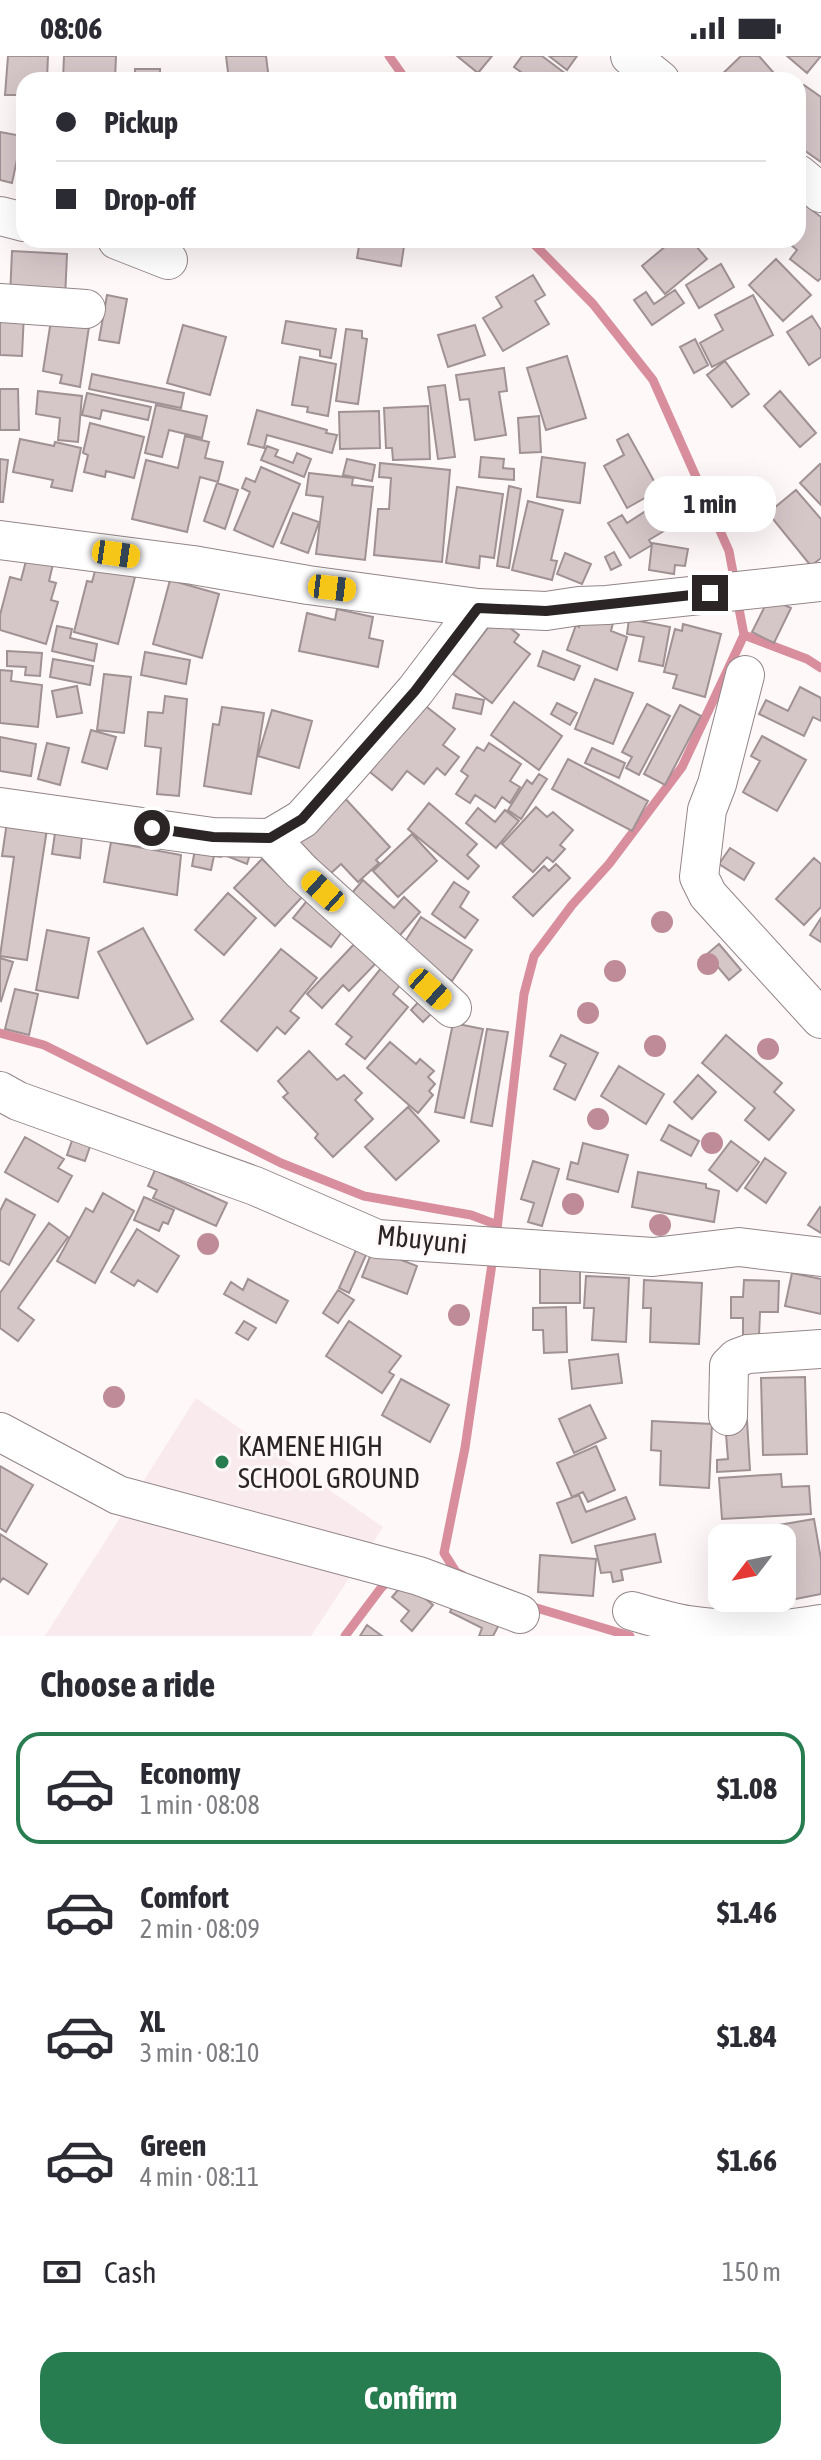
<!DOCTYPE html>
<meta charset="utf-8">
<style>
:root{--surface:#fff;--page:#f2f2f3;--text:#2b2b33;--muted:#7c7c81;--line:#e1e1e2;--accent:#277d50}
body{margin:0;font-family:"Asap Condensed",sans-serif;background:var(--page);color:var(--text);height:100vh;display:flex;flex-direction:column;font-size:30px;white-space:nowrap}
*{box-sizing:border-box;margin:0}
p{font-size:26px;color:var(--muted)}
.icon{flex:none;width:44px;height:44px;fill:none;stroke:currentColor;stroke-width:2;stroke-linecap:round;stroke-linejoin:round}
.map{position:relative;height:1580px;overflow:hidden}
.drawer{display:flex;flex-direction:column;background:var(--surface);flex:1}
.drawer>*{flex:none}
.hud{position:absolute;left:16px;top:16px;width:790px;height:176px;border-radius:24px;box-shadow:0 8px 32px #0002;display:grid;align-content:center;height:176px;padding:0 40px;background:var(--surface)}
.needle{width:52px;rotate:238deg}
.fabs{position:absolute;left:708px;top:1468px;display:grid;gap:16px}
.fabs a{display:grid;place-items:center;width:88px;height:88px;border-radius:16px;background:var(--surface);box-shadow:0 8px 32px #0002;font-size:40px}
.end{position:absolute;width:36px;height:36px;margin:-18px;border:10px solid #2b2526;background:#fff;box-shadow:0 0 0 4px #fff}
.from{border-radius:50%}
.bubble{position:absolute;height:56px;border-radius:24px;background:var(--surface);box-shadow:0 8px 32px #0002;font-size:26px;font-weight:700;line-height:56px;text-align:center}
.car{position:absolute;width:24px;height:48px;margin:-24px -12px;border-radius:10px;box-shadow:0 0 6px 2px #0007;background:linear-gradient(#f5c518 24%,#345 0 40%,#f5c518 0 76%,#345 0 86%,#f5c518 0)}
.hud b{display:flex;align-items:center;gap:28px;height:76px;font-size:30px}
.hud b+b{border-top:2px solid var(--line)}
.hud i{width:20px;height:20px;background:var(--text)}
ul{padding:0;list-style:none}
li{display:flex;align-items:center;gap:24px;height:112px;margin:0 16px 12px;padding:0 24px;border:4px solid transparent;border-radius:24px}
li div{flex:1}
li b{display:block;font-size:30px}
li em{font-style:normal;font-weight:700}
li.active{border-color:var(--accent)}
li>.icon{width:72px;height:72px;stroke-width:1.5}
h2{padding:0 40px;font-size:36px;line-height:96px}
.pay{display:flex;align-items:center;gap:20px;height:88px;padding:0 40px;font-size:30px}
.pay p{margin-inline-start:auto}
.button{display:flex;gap:16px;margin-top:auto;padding:16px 40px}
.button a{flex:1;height:92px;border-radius:24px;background:var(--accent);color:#fff;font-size:32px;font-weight:700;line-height:92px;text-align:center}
.status{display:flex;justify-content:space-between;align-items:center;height:56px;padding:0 40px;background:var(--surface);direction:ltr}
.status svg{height:22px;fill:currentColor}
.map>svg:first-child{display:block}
.built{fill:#f9eaed}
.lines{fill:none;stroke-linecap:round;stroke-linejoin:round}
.stream{stroke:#d88e9d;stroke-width:9}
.building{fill:#d5c6c8;stroke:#a09194;stroke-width:2}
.minor-casing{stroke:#938587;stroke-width:40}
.minor{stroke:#fff;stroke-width:38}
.tree{fill:#bf8b99}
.route{stroke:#2b2526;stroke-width:10}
.poi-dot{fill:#277d50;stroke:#fff8f9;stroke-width:3}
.labels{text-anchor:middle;stroke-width:6;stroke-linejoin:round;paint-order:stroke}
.street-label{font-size:28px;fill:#2b2526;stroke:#fff8f9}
.poi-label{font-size:28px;fill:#2b2526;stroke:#fff8f9;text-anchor:start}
</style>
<div class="status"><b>08:06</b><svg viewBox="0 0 49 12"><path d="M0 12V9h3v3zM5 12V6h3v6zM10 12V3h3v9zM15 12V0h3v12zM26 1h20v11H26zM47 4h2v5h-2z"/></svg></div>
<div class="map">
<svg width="821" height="1580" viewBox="0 0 821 1580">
<rect width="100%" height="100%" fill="#fff8f9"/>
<path class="built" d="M196,1342L383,1471L311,1580H45Z"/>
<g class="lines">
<path class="stream" d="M389,0L406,24
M530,184L593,248L653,324L729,495L735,527
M744,579L807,603L821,612
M0,977L44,989L281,1107L364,1140L471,1159L495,1168L497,1166
M496,1182L524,938L534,900L572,849L609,808L682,711L744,579L737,542
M462,1519L456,1516L444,1497L465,1392L493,1201
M530,1550L630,1580
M345,1580L381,1532L390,1524"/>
</g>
<path class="building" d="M8,0H48L47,24H24V54L18,53V39H5Z
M64,0H116L115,24H63Z
M226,0H266L269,24H229Z
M457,0H492L478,17Z
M522,0H542L574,24H532L514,11Z
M549,0H577L567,14Z
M741,0H759L780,24H716Z
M787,0H821L807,17Z
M135,13H160V24H135Z
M804,29L821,41V106L801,92L798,96V37Z
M0,76L22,80L12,127L0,124Z
M799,144L821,161V222L818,225L790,203L797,194L785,184H798Z
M360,184H405L401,210L357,202Z
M673,184H691L707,203L665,238L642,210Z
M12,195L67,198L65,243L10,241Z
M776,203L811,239L783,265L749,229Z
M721,208L734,231L699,252L686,229Z
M533,219L545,239L535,245L549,268L503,295L483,262L502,251L496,241Z
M675,234L684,247L652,269L634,244L646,236L654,248Z
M107,239L127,243L119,287L99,284Z
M753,239L773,279L712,311L700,287L723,274L715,259Z
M0,256L24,257L22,300L0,299Z
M52,258L90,264L80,331L60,327L62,319L43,315Z
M812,260L821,274V301L809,309L787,276Z
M286,265L336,273L331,302L320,300V294L282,287Z
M183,269L226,281L210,339L167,327Z
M475,269L485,299L448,311L438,279Z
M346,273L362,275V282L367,283L358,348L336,345Z
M695,283L708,309L694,317L680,291Z
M567,300L586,362L546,374L527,312Z
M300,301L336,308L328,360L307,356L308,351L292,349Z
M725,305L749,338L732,351L707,319Z
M504,312L507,335L499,336L506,379L475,384L469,343L460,344L456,319Z
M92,318L184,337L181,352L89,333Z
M445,329L455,401L438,403L428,331Z
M0,333H18L19,374H0Z
M38,335L82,340L78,386L58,384L60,362L36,358Z
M780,335L816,377L800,391L764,350Z
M87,337L151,351L148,364L102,354L100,363L82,359Z
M156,349L207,360L202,382L169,374L162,401L145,397Z
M428,350L430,403L393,404L392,392H386L384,352Z
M257,354L327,374L326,377L337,379L332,397L267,379L264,392L248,388Z
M379,355L380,392L340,393L339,356Z
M539,360L541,396L520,397L518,362Z
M90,367L144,381L134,422L106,415L105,421L84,416L88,399L83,397Z
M628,378L659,434L627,452L604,410L624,399L617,384Z
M185,380L209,386L205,402L223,406L218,426L200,421L187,476L132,463L146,404L178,412Z
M20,383L54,390L55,386L81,392L72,435L51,431L53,424L13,416Z
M267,390L278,394L275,400L293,407L297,397L311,403L304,421L261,404Z
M481,401L504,403L503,412L514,413V424L479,421Z
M542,401L585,407L580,447L537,441Z
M0,403L8,404L3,446H0Z
M347,403L375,409L372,425L343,419Z
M380,407L450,414L442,506L374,499L378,453H389L391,422L379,421Z
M820,408L821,409V449L800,427Z
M261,411L300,428L273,491L234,474L250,436L242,432L246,422L255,426Z
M309,417L353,422L352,429L373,431L365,504L316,498L323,441L306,439Z
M217,427L238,434L225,473L204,465Z
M509,430L521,433L509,512L497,510Z
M457,431L503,438L494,502L480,500L479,512L446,507Z
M796,434L821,463V502L811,510L768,457Z
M528,445L563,454L551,504L557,505L552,524L512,514Z
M655,449L669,472L649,484L652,489L630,502L608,467L622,459L627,467Z
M293,457L319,466L308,497L281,487Z
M652,487L688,493L685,510L675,509L674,518L649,514Z
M614,496L621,509L611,514L605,501Z
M565,497L591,508L582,528L557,518Z
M27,501L53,508L49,525L56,527L51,544L58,546L46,588L0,574V559L10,521L21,524Z
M96,511L135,521L118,588L74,576L87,525L92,526Z
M170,524L219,538L202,602L153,588Z
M769,542L791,552L774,587L752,576Z
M337,553L373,561L369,582L383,585L378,611L299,595L307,557L335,564Z
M584,558L613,567L611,575L627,581L617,614L567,594L576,569L579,571Z
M496,561L519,579L514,586L530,598L492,647L453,618Z
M629,563L670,571L663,610L639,605L644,581L627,578Z
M683,568L721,578L705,641L673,632L677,619L664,616L675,573L682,575Z
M57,570L72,573L70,582L97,588L94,605L52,595Z
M7,595L42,597L40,620L25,619L26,611L7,610Z
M543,595L580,610L574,624L538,610Z
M145,596L190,604L186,628L141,619Z
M53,603L93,610L90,629L50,621Z
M0,614L12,615L11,625L42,629L38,671L0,667Z
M104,618L131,621L124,677L97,674Z
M595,623L633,637L613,688L575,673Z
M77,630L82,657L57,661L52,635Z
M800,631L821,642V665L813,661L804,680L759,658L766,644L788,655Z
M456,638L484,644L481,658L453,652Z
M165,640L187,643L179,740L157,738L161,692L145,690L148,656L163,657Z
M514,646L562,680L539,714L491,679Z
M557,647L577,657L570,669L551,658Z
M423,648L455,673L443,689L459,701L445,719L437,712L424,728L407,715L392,734L370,716Z
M647,648L670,660L639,719L626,712L632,701L622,696Z
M680,649L701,660L665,729L644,718Z
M222,651L264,657L251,738L204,730L213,668L219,669Z
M272,654L312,665L299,712L258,700Z
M91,674L116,681L107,713L82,706Z
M762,680L806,704L777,755L743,736L760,705L751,700Z
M0,681L36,688L31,720L0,715Z
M47,687L69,692L60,729L38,723Z
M489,687L521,708L510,725L520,731L510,747L502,741L495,752L475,739L470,747L456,738L468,720L461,715L477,691L484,695Z
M592,692L625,707L619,722L585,707Z
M568,703L648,745L632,775L552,733Z
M539,718L547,723L521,763L508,754L527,724L532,728Z
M342,739L390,791L376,804L379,807L358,826L341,808L330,818L293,779Z
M429,747L477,788L467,799L479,810L468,823L408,773Z
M536,751L547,761L553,756L573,774L560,789L565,793L553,806L547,801L533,816L502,788Z
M478,752L495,766L505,754L519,765L496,792L466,767Z
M7,766L47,773L27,904L0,900L14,801L2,800Z
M55,777L82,780L80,802L52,798Z
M412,778L437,805L398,841L373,815Z
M197,782L224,787L221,801L214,800L211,814L192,810Z
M111,786L181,799L177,839L104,826Z
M252,792L247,808L224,799Z
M730,792L754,807L744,824L719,808Z
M814,802L821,808V851L804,869L776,843Z
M262,803L302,841L275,870L234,832Z
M556,808L570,822L533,860L513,841L544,810L549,815Z
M363,824L394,852L404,841L420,856L394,886L346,844Z
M454,826L469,836L460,851L478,864L465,882L432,858Z
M228,837L256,862L224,899L195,874Z
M310,841L346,870L331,891L293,862Z
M421,861L472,894L452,925L435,914L397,898Z
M821,862V886L810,879Z
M143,872L193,963L147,988L98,896Z
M47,874L89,882L78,942L36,934Z
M358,884L379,904L349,935L343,929L322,952L307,938Z
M719,888L741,914L729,924L707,898Z
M281,893L317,922L290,955L299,962L285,978L277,971L257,995L221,965Z
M0,902L13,906L1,945L0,944Z
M382,911L401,928L393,938L408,951L365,1003L346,988L352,981L336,968Z
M15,933L38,938L29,979L5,973Z
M424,940L437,952L423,966L411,954Z
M453,967L483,973L464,1062L435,1056Z
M487,973L508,976L492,1070L471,1066Z
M561,979L598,997L575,1044L554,1033L566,1008L550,1000Z
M726,979L782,1027L774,1036L794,1054L769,1084L745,1064L755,1052L702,1007Z
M390,986L416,1008L420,1003L434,1015L428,1021L435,1028L429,1035L433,1039L418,1057L367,1012Z
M309,995L337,1024L344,1019L362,1037L355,1044L373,1063L333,1101L315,1082L318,1078L283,1041L288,1037L278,1025Z
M619,1010L664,1038L646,1068L601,1040Z
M698,1019L716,1036L692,1063L674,1046Z
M408,1051L439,1085L396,1124L365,1091Z
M669,1069L699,1085L691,1100L661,1084Z
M77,1070L95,1076L85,1105L67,1099Z
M25,1081L64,1103L58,1112L72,1120L58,1146L5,1116Z
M731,1085L759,1106L737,1135L709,1114Z
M583,1087L628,1099L618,1136L567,1123L571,1106L578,1108Z
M765,1102L786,1117L766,1147L745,1132Z
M533,1105L559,1113L542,1170L528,1166L534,1147L521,1143Z
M155,1114L227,1147L216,1170L153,1142L157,1134L148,1130Z
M638,1116L706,1128V1132L719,1135L714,1166L632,1151Z
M103,1137L134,1155L95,1227L57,1205L86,1152L93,1156Z
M144,1141L174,1154L168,1168L163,1166L159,1175L134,1164Z
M6,1143L35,1159L9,1209L0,1204V1155Z
M820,1151L821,1152V1177L808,1169Z
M49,1167L68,1181L18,1252L34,1264L18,1285L0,1272V1237Z
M137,1173L179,1200L157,1236L138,1224L134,1230L111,1216Z
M373,1193L417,1210L407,1238L362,1221Z
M356,1194L366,1199L349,1237L339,1232Z
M540,1211H580V1247H540Z
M792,1217L821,1223V1258L785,1250Z
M586,1220L629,1222L626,1286L592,1284L594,1252H584Z
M248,1223L288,1245L276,1267L224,1238L231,1226L243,1234Z
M644,1224L702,1227L699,1288L650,1286L651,1252H643Z
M744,1224L779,1225L778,1256H760L759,1280L743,1279V1262H731V1241H743Z
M338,1234L354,1244L338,1267L323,1257Z
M566,1251L567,1296L544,1297L543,1274H533V1252Z
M244,1265L256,1272L248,1284L236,1277Z
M349,1265L401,1300L389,1316L394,1319L382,1337L326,1300Z
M618,1298L622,1327L572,1333L569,1304Z
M805,1321L807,1398L763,1399L761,1322Z
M401,1323L449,1349L430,1386L382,1359Z
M590,1349L606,1382L574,1397L559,1363Z
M747,1364L750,1414L717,1416V1404L728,1403L725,1366Z
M652,1365L712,1368L709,1432L660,1429L661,1395L651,1394Z
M596,1390L615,1434L588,1446L583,1436L572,1441L557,1407Z
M0,1410L33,1429L6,1476L0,1472Z
M781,1418L782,1431L809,1430L811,1458L722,1463L719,1422Z
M579,1439L586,1456L626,1441L635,1463L572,1487L557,1447Z
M814,1463L821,1503V1538L775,1547L774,1542H782V1482H762L761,1472Z
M0,1478L47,1508L28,1538L3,1522L0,1526Z
M655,1478L661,1506L621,1514L623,1524L613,1526L611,1516L601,1517L595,1490Z
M540,1499L596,1503L593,1540L538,1536Z
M405,1526L433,1549L412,1575L401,1565L409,1555L392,1541Z
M456,1543L501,1565L493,1580H479L482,1572L450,1556Z
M367,1569L382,1580H360Z"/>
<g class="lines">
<defs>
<path id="minor" d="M630,0L660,24
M798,118L821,137
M0,160L24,166
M117,184L168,204
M0,247L86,253
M0,484L193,509L308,529L478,552L546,555L579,550L607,549L821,526
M745,619L717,728L707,754L699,821L708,839L821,963
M0,751L213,781L270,782L302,763L348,712L415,635L478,552
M270,782L301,815L452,952
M0,1035L18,1045L255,1130L377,1183L653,1201L739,1191L821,1201
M728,1360L729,1310L737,1302L748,1298L821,1293
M0,1376L118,1439L419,1520L520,1558
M632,1555C650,1560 669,1566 688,1569C730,1575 779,1576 821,1568"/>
</defs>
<use href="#minor" class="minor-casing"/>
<use href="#minor" class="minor"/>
</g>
<g class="tree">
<circle cx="662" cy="866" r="11"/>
<circle cx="708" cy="908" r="11"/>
<circle cx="615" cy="915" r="11"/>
<circle cx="588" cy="957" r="11"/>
<circle cx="655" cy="990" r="11"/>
<circle cx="768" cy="993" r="11"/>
<circle cx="598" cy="1063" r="11"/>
<circle cx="712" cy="1087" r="11"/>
<circle cx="573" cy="1148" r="11"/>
<circle cx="660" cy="1169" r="11"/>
<circle cx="208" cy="1188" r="11"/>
<circle cx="459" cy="1259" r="11"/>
<circle cx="114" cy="1341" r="11"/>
</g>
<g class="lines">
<path class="route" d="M152,772L213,781L270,782L302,763L415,635L478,552L546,555L710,537"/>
</g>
<circle class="poi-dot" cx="222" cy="1406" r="8"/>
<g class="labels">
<g class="street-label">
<text transform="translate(422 1183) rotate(6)" y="10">Mbuyuni</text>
</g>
<g class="poi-label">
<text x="238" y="1400">KAMENE HIGH<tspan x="238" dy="32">SCHOOL GROUND</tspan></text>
</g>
</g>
</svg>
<div class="fabs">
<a><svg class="needle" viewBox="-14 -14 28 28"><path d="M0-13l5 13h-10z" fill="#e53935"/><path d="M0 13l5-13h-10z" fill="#7c7c81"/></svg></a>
</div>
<i class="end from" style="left:152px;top:772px"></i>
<i class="end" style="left:710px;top:537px"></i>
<div class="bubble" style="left:644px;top:420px;width:132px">1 min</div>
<i class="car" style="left:116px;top:498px;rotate:98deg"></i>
<i class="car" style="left:332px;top:532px;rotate:97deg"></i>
<i class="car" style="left:323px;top:835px;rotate:312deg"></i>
<i class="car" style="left:430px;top:933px;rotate:132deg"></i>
<div class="hud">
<b><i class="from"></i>Pickup</b>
<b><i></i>Drop-off</b>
</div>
</div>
<section class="drawer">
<h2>Choose a ride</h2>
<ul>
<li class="active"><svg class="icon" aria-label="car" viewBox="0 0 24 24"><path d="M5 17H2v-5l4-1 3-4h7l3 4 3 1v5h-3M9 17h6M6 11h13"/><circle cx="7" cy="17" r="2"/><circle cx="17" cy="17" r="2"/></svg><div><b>Economy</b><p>1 min · 08:08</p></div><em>$1.08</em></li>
<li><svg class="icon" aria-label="car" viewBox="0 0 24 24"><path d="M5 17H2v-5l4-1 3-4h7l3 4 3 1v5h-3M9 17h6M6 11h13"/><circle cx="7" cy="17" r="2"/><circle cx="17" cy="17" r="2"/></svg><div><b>Comfort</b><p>2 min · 08:09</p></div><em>$1.46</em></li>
<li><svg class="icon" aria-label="car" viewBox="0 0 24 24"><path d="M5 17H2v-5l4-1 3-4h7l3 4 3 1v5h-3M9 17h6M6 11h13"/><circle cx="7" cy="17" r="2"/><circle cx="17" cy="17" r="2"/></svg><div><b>XL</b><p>3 min · 08:10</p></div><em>$1.84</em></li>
<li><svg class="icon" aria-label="car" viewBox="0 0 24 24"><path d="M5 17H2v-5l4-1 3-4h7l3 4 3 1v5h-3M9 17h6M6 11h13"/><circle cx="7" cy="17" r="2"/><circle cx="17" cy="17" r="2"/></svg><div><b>Green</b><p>4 min · 08:11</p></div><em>$1.66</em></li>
</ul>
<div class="pay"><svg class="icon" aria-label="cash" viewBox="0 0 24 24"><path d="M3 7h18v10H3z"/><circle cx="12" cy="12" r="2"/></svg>Cash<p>150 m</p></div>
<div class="button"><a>Confirm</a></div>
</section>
